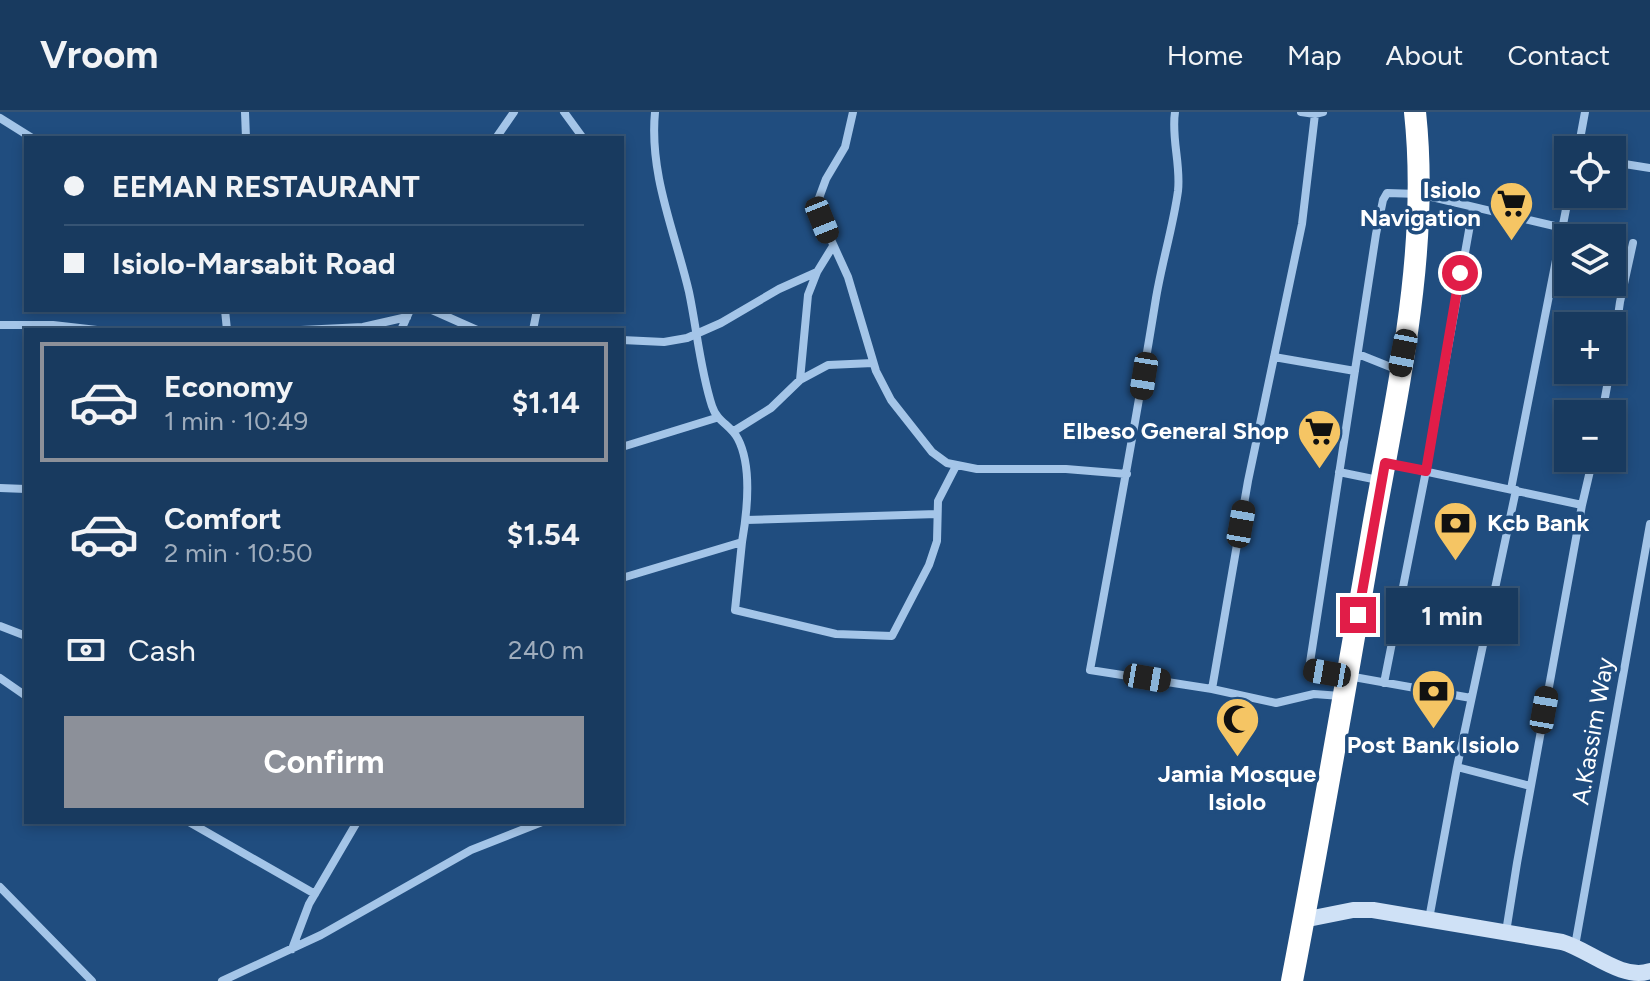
<!DOCTYPE html>
<meta charset="utf-8">
<style>
:root{--surface:#183a5f;--page:#214165;--text:#f1f3f6;--muted:#9fadbd;--line:#365474;--accent:#8c9099}
body{margin:0;font-family:Figtree,sans-serif;background:var(--page);color:var(--text);height:100vh;display:flex;flex-direction:column;font-size:30px;white-space:nowrap}
*{box-sizing:border-box;margin:0}
p{font-size:26px;color:var(--muted)}
.icon{flex:none;width:44px;height:44px;fill:none;stroke:currentColor;stroke-width:2;stroke-linecap:round;stroke-linejoin:round}
.map{position:relative;flex:1;overflow:hidden}
.side{position:absolute;left:24px;top:216px;width:600px;height:496px;display:flex;flex-direction:column;background:var(--surface);border-radius:0px;box-shadow:0 4px 12px #0003,0 0 0 2px var(--line)}
.side>*{flex:none}
.hud{position:absolute;left:24px;top:24px;width:600px;height:176px;border-radius:0px;box-shadow:0 4px 12px #0003,0 0 0 2px var(--line);display:grid;align-content:center;height:176px;padding:0 40px;background:var(--surface)}
.tools{position:absolute;left:1554px;top:24px;display:grid;gap:16px}
.tools a{display:grid;place-items:center;width:72px;height:72px;border-radius:0px;background:var(--surface);box-shadow:0 4px 12px #0003,0 0 0 2px var(--line);font-size:40px}
.end{position:absolute;width:36px;height:36px;margin:-18px;border:10px solid #e11d48;background:#fff;box-shadow:0 0 0 4px #fff}
.from{border-radius:50%}
.bubble{position:absolute;height:56px;border-radius:0px;background:var(--surface);box-shadow:0 4px 12px #0003,0 0 0 2px var(--line);font-size:26px;font-weight:700;line-height:56px;text-align:center}
.car{position:absolute;width:24px;height:48px;margin:-24px -12px;border-radius:10px;box-shadow:0 0 6px 2px #0007;background:linear-gradient(#222 24%,#8ab4d8 0 40%,#222 0 76%,#8ab4d8 0 86%,#222 0)}
.hud b{display:flex;align-items:center;gap:28px;height:76px;font-size:30px}
.hud b+b{border-top:2px solid var(--line)}
.hud i{width:20px;height:20px;background:var(--text)}
ul{padding:14px 0 0;list-style:none}
li{display:flex;align-items:center;gap:24px;height:120px;margin:0 16px 12px;padding:0 24px;border:4px solid transparent;border-radius:0px}
li div{flex:1}
li b{display:block;font-size:30px}
li em{font-style:normal;font-weight:700}
li.current{border-color:var(--accent)}
li>.icon{width:72px;height:72px;stroke-width:1.5}
.pay{display:flex;align-items:center;gap:20px;height:88px;padding:0 40px;font-size:30px}
.pay p{margin-inline-start:auto}
.cta{display:flex;gap:16px;margin-top:auto;padding:16px 40px}
.cta a{flex:1;height:92px;border-radius:0px;background:var(--accent);color:#fff;font-size:32px;font-weight:700;line-height:92px;text-align:center}
header{display:flex;align-items:center;gap:48px;box-sizing:border-box;height:112px;padding:0 40px;background:var(--surface);border-bottom:2px solid var(--line)}
header strong{font-size:38px}
nav{display:flex;gap:44px;margin-inline-start:auto;font-size:28px}
.map>svg:first-child{display:block}
.lines{fill:none;stroke-linecap:round;stroke-linejoin:round}
.street{stroke:#a4c5e8;stroke-width:8}
.secondary{stroke:#cfe1f6;stroke-width:16}
.highway{stroke:#fff;stroke-width:22}
.route{stroke:#e11d48;stroke-width:10}
.labels{text-anchor:middle;stroke-width:7;stroke-linejoin:round;paint-order:stroke}
.poi-label{font-size:24px;font-weight:bold;fill:#fff;stroke:#204d7f;text-anchor:end}
.street-label{font-size:24px;fill:#fff;stroke:#204d7f}
</style>
<header>
<strong>Vroom</strong>
<nav><a>Home</a><a>Map</a><a>About</a><a>Contact</a></nav>
</header>
<div class="map">
<svg width="1650" height="869" viewBox="0 0 1650 869">
<rect width="100%" height="100%" fill="#204d7f"/>
<g class="lines">
<path class="street" d="M245,0L246,26
M564,0L583,26
M853,0L845,35L826,67L819,86L822,108L848,165L876,259L891,288L932,340L947,351L977,357H1066L1127,362
M1175,0C1171,26 1181,52 1178,79C1173,115 1162,150 1156,186C1136,310 1113,434 1090,558L1212,577L1276,591L1314,582L1341,584
M1301,0L1315,2L1323,0
M0,6L32,26
M496,26L514,0
M1578,38L1585,0
M1612,50L1650,56
M225,198L227,218
M432,198L477,218
M0,213H53L97,218
M301,218L363,215L407,205
M401,218L410,198
M533,218L537,198
M622,228L664,230L687,226L721,211L779,177L817,160L833,134
M1358,242L1398,258
M1274,245L1355,259
M1612,246L1620,190L1633,131
M800,268L828,253L873,251
M1602,302L1610,258
M734,319L771,296L800,268L808,183L817,160
M622,335L716,306
M1386,351L1582,393L1517,751L1506,820
M1339,360L1378,368
M0,376L26,377
M1511,377L1569,82
M1582,393L1593,346
M746,408L937,402
M742,430L735,498L836,522L892,524L929,453L937,429L938,389L956,354
M622,466L742,430C747,401 752,354 738,327C731,313 717,310 712,294C700,257 697,218 689,180C675,120 649,63 655,0
M0,514L26,524
M0,566L26,584
M1384,571L1426,359L1473,96
M1212,577L1248,369L1302,112L1315,2
M1471,586L1309,557L1376,122L1383,88L1387,81L1419,82L1563,116
M1457,655L1530,674
M189,710L315,782
M0,775L92,869
M1429,807L1457,655L1516,378
M1575,834L1650,412
M292,837L309,792L357,710
M222,869L321,823L471,738L542,710"/>
<path class="secondary" d="M1303,808L1353,798H1373L1562,830C1588,837 1622,869 1650,859"/>
<path class="highway" d="M1292,869C1321,718 1347,566 1373,415C1397,280 1430,138 1415,0"/>
</g>
<g class="lines">
<path class="route" d="M1358,503L1385,351L1426,359L1460,161"/>
</g>
<defs>
<symbol id="supermarket-pin" viewBox="-11 -11 22 30"><path d="M0 17L-7.5 6A9.5 9.5 0 1 1 7.5 6Z" fill="#f5c564" stroke="#204d7f"/><path d="M-6-5.5h2.5l.6 2H6L4.5 2H-2.5L-4.4-4H-6ZM-1.5 3.2a1.3 1.3 0 1 0 .1 0ZM3 3.2a1.3 1.3 0 1 0 .1 0Z" fill="#111"/></symbol>
<symbol id="bank-pin" viewBox="-11 -11 22 30"><path d="M0 17L-7.5 6A9.5 9.5 0 1 1 7.5 6Z" fill="#f5c564" stroke="#204d7f"/><path d="M-6-4H6V4H-6ZM0-2.3a2.3 2.3 0 1 0 0 4.6a2.3 2.3 0 1 0 0-4.6Z" fill="#111"/></symbol>
<symbol id="mosque-pin" viewBox="-11 -11 22 30"><path d="M0 17L-7.5 6A9.5 9.5 0 1 1 7.5 6Z" fill="#f5c564" stroke="#204d7f"/><path d="M3.5-4.9A6 6 0 1 0 3.5 4.9A5 5 0 1 1 3.5-4.9Z" fill="#111"/></symbol>
</defs>
<g fill-rule="evenodd">
<use href="#supermarket-pin" x="1486" y="66" width="51" height="69"/>
<use href="#supermarket-pin" x="1294" y="294" width="51" height="69"/>
<use href="#bank-pin" x="1430" y="386" width="51" height="69"/>
<use href="#bank-pin" x="1408" y="554" width="51" height="69"/>
<use href="#mosque-pin" x="1212" y="582" width="51" height="69"/>
</g>
<g class="labels">
<g class="poi-label">
<text x="1481" y="86">Isiolo<tspan x="1481" dy="28">Navigation</tspan></text>
<text x="1289" y="327">Elbeso General Shop</text>
<text x="1487" y="419" text-anchor="start">Kcb Bank</text>
<text x="1433" y="641" text-anchor="middle">Post Bank Isiolo</text>
<text x="1237" y="670" text-anchor="middle">Jamia Mosque<tspan x="1237" dy="28">Isiolo</tspan></text>
</g>
<g class="street-label">
<text transform="translate(1593 619) rotate(-80)" y="8">A.Kassim Way</text>
</g>
</g>
</svg>
<div class="tools">
<a><svg class="icon" aria-label="locate" viewBox="0 0 24 24"><circle cx="12" cy="12" r="6"/><path d="M12 2v4M12 18v4M2 12h4M18 12h4"/></svg></a>
<a><svg class="icon" aria-label="layers" viewBox="0 0 24 24"><path d="M12 4l9 5-9 5-9-5zM3 14l9 5 9-5"/></svg></a>
<a>+</a>
<a>−</a>
</div>
<i class="end from" style="left:1460px;top:161px"></i>
<i class="end" style="left:1358px;top:503px"></i>
<div class="bubble" style="left:1386px;top:476px;width:132px">1 min</div>
<i class="car" style="left:822px;top:108px;rotate:158deg"></i>
<i class="car" style="left:1403px;top:241px;rotate:191deg"></i>
<i class="car" style="left:1144px;top:264px;rotate:189deg"></i>
<i class="car" style="left:1241px;top:412px;rotate:10deg"></i>
<i class="car" style="left:1327px;top:561px;rotate:280deg"></i>
<i class="car" style="left:1147px;top:566px;rotate:100deg"></i>
<i class="car" style="left:1544px;top:598px;rotate:10deg"></i>
<div class="hud">
<b><i class="from"></i>EEMAN RESTAURANT</b>
<b><i></i>Isiolo-Marsabit Road</b>
</div>
<section class="side">
<ul>
<li class="current"><svg class="icon" aria-label="car" viewBox="0 0 24 24"><path d="M5 17H2v-5l4-1 3-4h7l3 4 3 1v5h-3M9 17h6M6 11h13"/><circle cx="7" cy="17" r="2"/><circle cx="17" cy="17" r="2"/></svg><div><b>Economy</b><p>1 min · 10:49</p></div><em>$1.14</em></li>
<li><svg class="icon" aria-label="car" viewBox="0 0 24 24"><path d="M5 17H2v-5l4-1 3-4h7l3 4 3 1v5h-3M9 17h6M6 11h13"/><circle cx="7" cy="17" r="2"/><circle cx="17" cy="17" r="2"/></svg><div><b>Comfort</b><p>2 min · 10:50</p></div><em>$1.54</em></li>
</ul>
<div class="pay"><svg class="icon" aria-label="cash" viewBox="0 0 24 24"><path d="M3 7h18v10H3z"/><circle cx="12" cy="12" r="2"/></svg>Cash<p>240 m</p></div>
<div class="cta"><a>Confirm</a></div>
</section>
</div>
